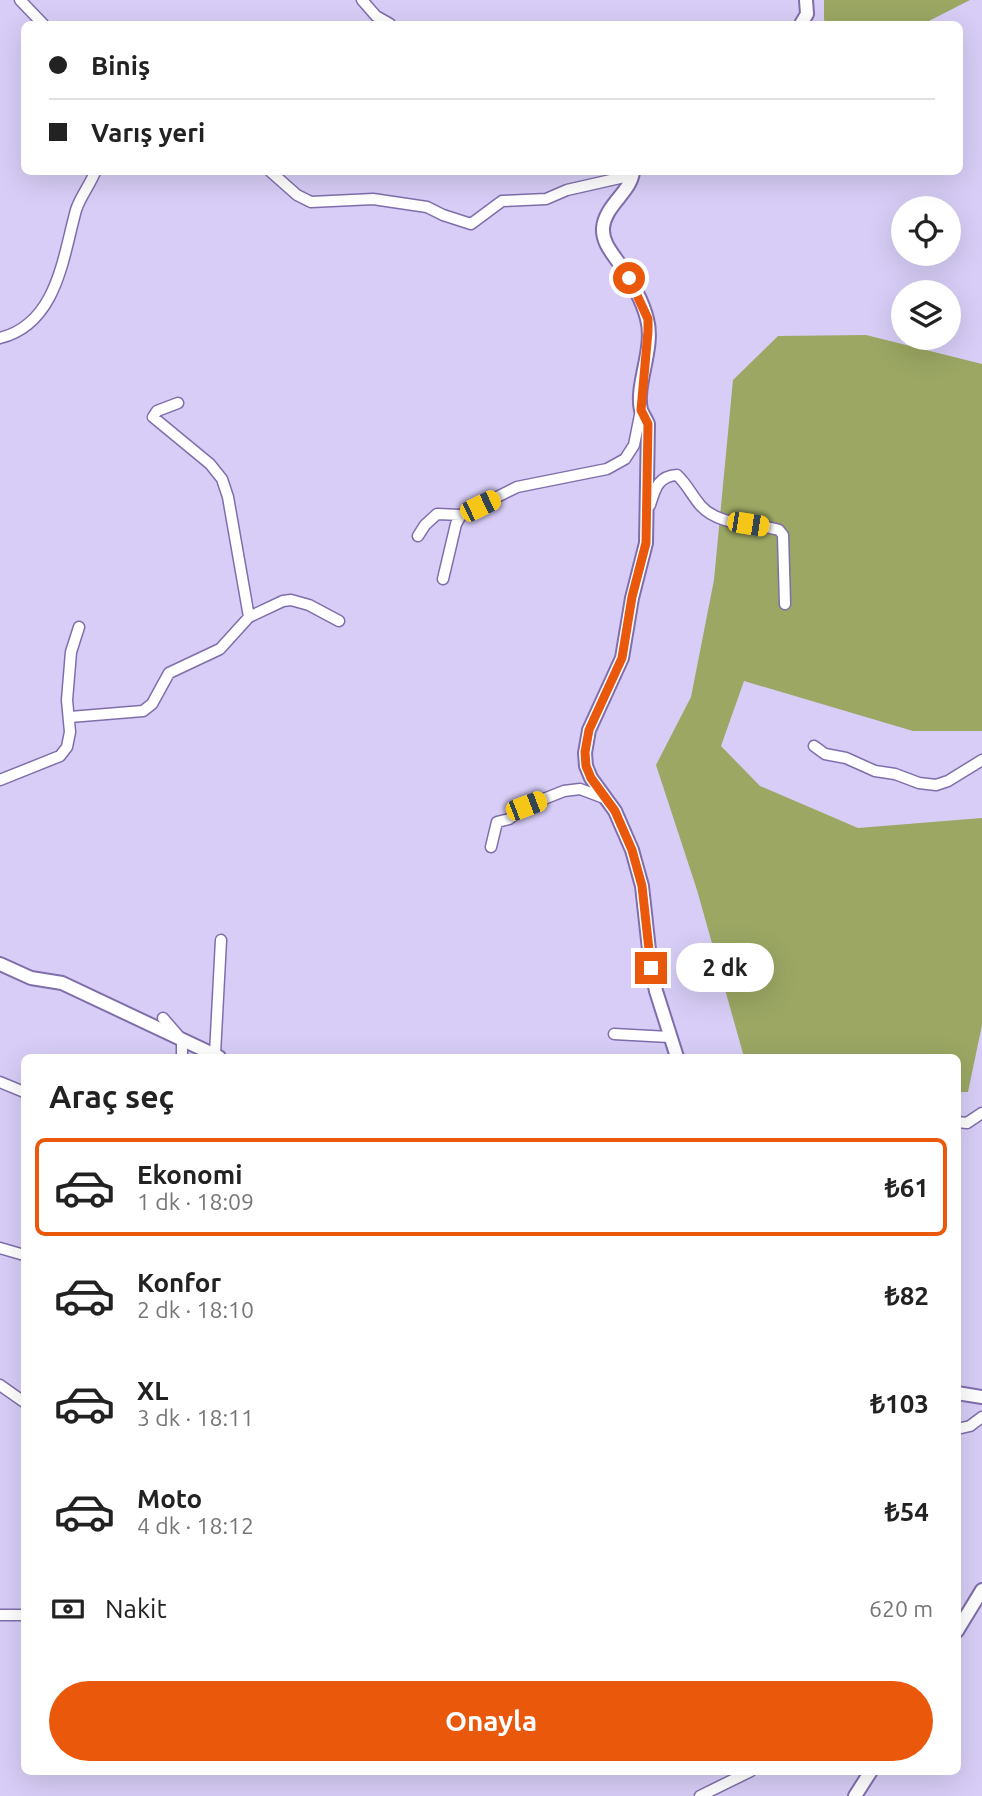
<!DOCTYPE html>
<html lang="tr">
<meta charset="utf-8">
<style>
:root{--surface:#fff;--page:#f6f6f6;--text:#222;--muted:#767676;--line:#e0e0e0;--accent:#ea580c}
body{margin:0;font-family:Ubuntu,sans-serif;background:var(--page);color:var(--text);height:100vh;display:flex;flex-direction:column;font-size:26px;white-space:nowrap}
*{box-sizing:border-box;margin:0}
p{font-size:23px;color:var(--muted)}
.icon{flex:none;width:38px;height:38px;fill:none;stroke:currentColor;stroke-width:2;stroke-linecap:round;stroke-linejoin:round}
.map{position:relative;flex:1;overflow:hidden}
.side{position:absolute;left:21px;top:1054px;width:940px;height:721px;display:flex;flex-direction:column;background:var(--surface);border-radius:10px;box-shadow:0 7px 28px #0002}
.side>*{flex:none}
.hud{position:absolute;left:21px;top:21px;width:942px;height:154px;border-radius:10px;box-shadow:0 7px 28px #0002;display:grid;align-content:center;height:154px;padding:0 28px;background:var(--surface)}
.controls{position:absolute;left:891px;top:196px;display:grid;gap:14px}
.controls a{display:grid;place-items:center;width:70px;height:70px;border-radius:50%;background:var(--surface);box-shadow:0 7px 28px #0002;font-size:35px}
.end{position:absolute;width:32px;height:32px;margin:-16px;border:9px solid #ea580c;background:#fff;box-shadow:0 0 0 4px #fff}
.from{border-radius:50%}
.bubble{position:absolute;height:49px;border-radius:24px;background:var(--surface);box-shadow:0 7px 28px #0002;font-size:23px;font-weight:700;line-height:49px;text-align:center}
.car{position:absolute;width:21px;height:42px;margin:-21px -10px;border-radius:9px;box-shadow:0 0 5px 2px #0007;background:linear-gradient(#f5c518 24%,#345 0 40%,#f5c518 0 76%,#345 0 86%,#f5c518 0)}
.hud b{display:flex;align-items:center;gap:24px;height:66px;font-size:26px}
.hud b+b{border-top:2px solid var(--line)}
.hud i{width:18px;height:18px;background:var(--text)}
ul{padding:0;list-style:none}
li{display:flex;align-items:center;gap:21px;height:98px;margin:0 14px 10px;padding:0 14px;border:4px solid transparent;border-radius:10px}
li div{flex:1}
li b{display:block;font-size:26px}
li em{font-style:normal;font-weight:700}
li.on{border-color:var(--accent)}
li>.icon{width:63px;height:63px;stroke-width:1.5}
h2{padding:0 28px;font-size:32px;line-height:84px}
.pay{display:flex;align-items:center;gap:18px;height:77px;padding:0 28px;font-size:26px}
.pay p{margin-inline-start:auto}
.primary-button{display:flex;gap:14px;margin-top:auto;padding:14px 28px}
.primary-button a{flex:1;height:80px;border-radius:42px;background:var(--accent);color:#fff;font-size:28px;font-weight:700;line-height:80px;text-align:center}
.map>svg:first-child{display:block}
.forest{fill:#9ba763}
.lines{fill:none;stroke-linecap:round;stroke-linejoin:round}
.minor-casing{stroke:#806eac;stroke-width:13}
.tertiary-casing{stroke:#806eac;stroke-width:16}
.minor{stroke:#fff;stroke-width:10}
.tertiary{stroke:#fff;stroke-width:12}
.route{stroke:#ea580c;stroke-width:9}
</style>
<div class="map">
<svg width="982" height="1796" viewBox="0 0 982 1796">
<rect width="100%" height="100%" fill="#d7cdf6"/>
<path class="forest" d="M824,0H970L923,24H827L824,20Z
M866,335L982,364V731H913L744,681L721,746L760,786L858,828L982,818V1025L968,1092H957V1057H744L697,890L656,765L691,697L714,580L733,380L778,336Z"/>
<g class="lines">
<defs>
<path id="minor" d="M20,0L43,24
M362,0L376,16L390,24
M271,172L297,195L311,202L373,199L427,207L443,215L471,224L502,201L546,199L567,190L633,175
M0,338C57,324 63,257 76,210C80,197 90,185 95,172
M178,403L157,411L153,417L210,464L222,479L228,497L249,617
M650,505C655,489 658,476 677,475C687,484 692,496 701,506C720,527 754,522 779,530L783,535L785,604
M418,536L425,525L437,514L461,515L517,487L607,469L625,459L634,445L641,410
M443,579L456,524L461,515
M70,717L143,711L152,704L169,673L220,649L249,617L283,601L291,600L309,605L339,621
M814,746L825,754L846,758L875,771L895,774L919,783L936,785L948,781L982,760
M0,780L60,756L67,747L70,732L67,700L71,652L79,627
M491,847L497,822L509,819L526,806L564,791L580,789L604,798
M163,1018L182,1040V1057
M614,1034L669,1037
M215,1054L221,940
M0,1082L24,1092
M957,1122L967,1123L982,1113
M0,1248L24,1255
M0,1385L24,1402
M957,1429L970,1426L982,1417
M0,1615H24
M700,1796L751,1771"/>
<path id="tertiary" d="M801,24L807,14L806,0
M633,172C631,192 605,205 603,228C602,243 613,254 621,266C631,280 643,302 647,319C655,348 635,385 641,410C643,415 646,419 648,424L646,543L632,598L622,658L589,730L585,753L586,766L591,778L615,811L632,850L642,886L651,968L656,991L677,1057
M0,964L31,978L62,983L219,1057
M957,1393L982,1397
M957,1631L982,1590
M855,1796L871,1771"/>
</defs>
<use href="#minor" class="minor-casing"/>
<use href="#tertiary" class="tertiary-casing"/>
<use href="#minor" class="minor"/>
<use href="#tertiary" class="tertiary"/>
</g>
<g class="lines">
<path class="route" d="M629,278L648,319V331L641,410L648,424L646,543L632,597L622,658L589,730L585,752L586,766L591,778L615,811L632,850L642,886L651,968"/>
</g>
</svg>
<div class="controls">
<a><svg class="icon" aria-label="locate" viewBox="0 0 24 24"><circle cx="12" cy="12" r="6"/><path d="M12 2v4M12 18v4M2 12h4M18 12h4"/></svg></a>
<a><svg class="icon" aria-label="layers" viewBox="0 0 24 24"><path d="M12 4l9 5-9 5-9-5zM3 14l9 5 9-5"/></svg></a>
</div>
<i class="end from" style="left:629px;top:278px"></i>
<i class="end" style="left:651px;top:968px"></i>
<div class="bubble" style="left:676px;top:943px;width:98px">2 dk</div>
<i class="car" style="left:480px;top:506px;rotate:64deg"></i>
<i class="car" style="left:748px;top:524px;rotate:99deg"></i>
<i class="car" style="left:526px;top:806px;rotate:69deg"></i>
<div class="hud">
<b><i class="from"></i>Biniş</b>
<b><i></i>Varış yeri</b>
</div>
<section class="side">
<h2>Araç seç</h2>
<ul>
<li class="on"><svg class="icon" aria-label="car" viewBox="0 0 24 24"><path d="M5 17H2v-5l4-1 3-4h7l3 4 3 1v5h-3M9 17h6M6 11h13"/><circle cx="7" cy="17" r="2"/><circle cx="17" cy="17" r="2"/></svg><div><b>Ekonomi</b><p>1 dk · 18:09</p></div><em>₺61</em></li>
<li><svg class="icon" aria-label="car" viewBox="0 0 24 24"><path d="M5 17H2v-5l4-1 3-4h7l3 4 3 1v5h-3M9 17h6M6 11h13"/><circle cx="7" cy="17" r="2"/><circle cx="17" cy="17" r="2"/></svg><div><b>Konfor</b><p>2 dk · 18:10</p></div><em>₺82</em></li>
<li><svg class="icon" aria-label="car" viewBox="0 0 24 24"><path d="M5 17H2v-5l4-1 3-4h7l3 4 3 1v5h-3M9 17h6M6 11h13"/><circle cx="7" cy="17" r="2"/><circle cx="17" cy="17" r="2"/></svg><div><b>XL</b><p>3 dk · 18:11</p></div><em>₺103</em></li>
<li><svg class="icon" aria-label="car" viewBox="0 0 24 24"><path d="M5 17H2v-5l4-1 3-4h7l3 4 3 1v5h-3M9 17h6M6 11h13"/><circle cx="7" cy="17" r="2"/><circle cx="17" cy="17" r="2"/></svg><div><b>Moto</b><p>4 dk · 18:12</p></div><em>₺54</em></li>
</ul>
<div class="pay"><svg class="icon" aria-label="cash" viewBox="0 0 24 24"><path d="M3 7h18v10H3z"/><circle cx="12" cy="12" r="2"/></svg>Nakit<p>620 m</p></div>
<div class="primary-button"><a>Onayla</a></div>
</section>
</div>
